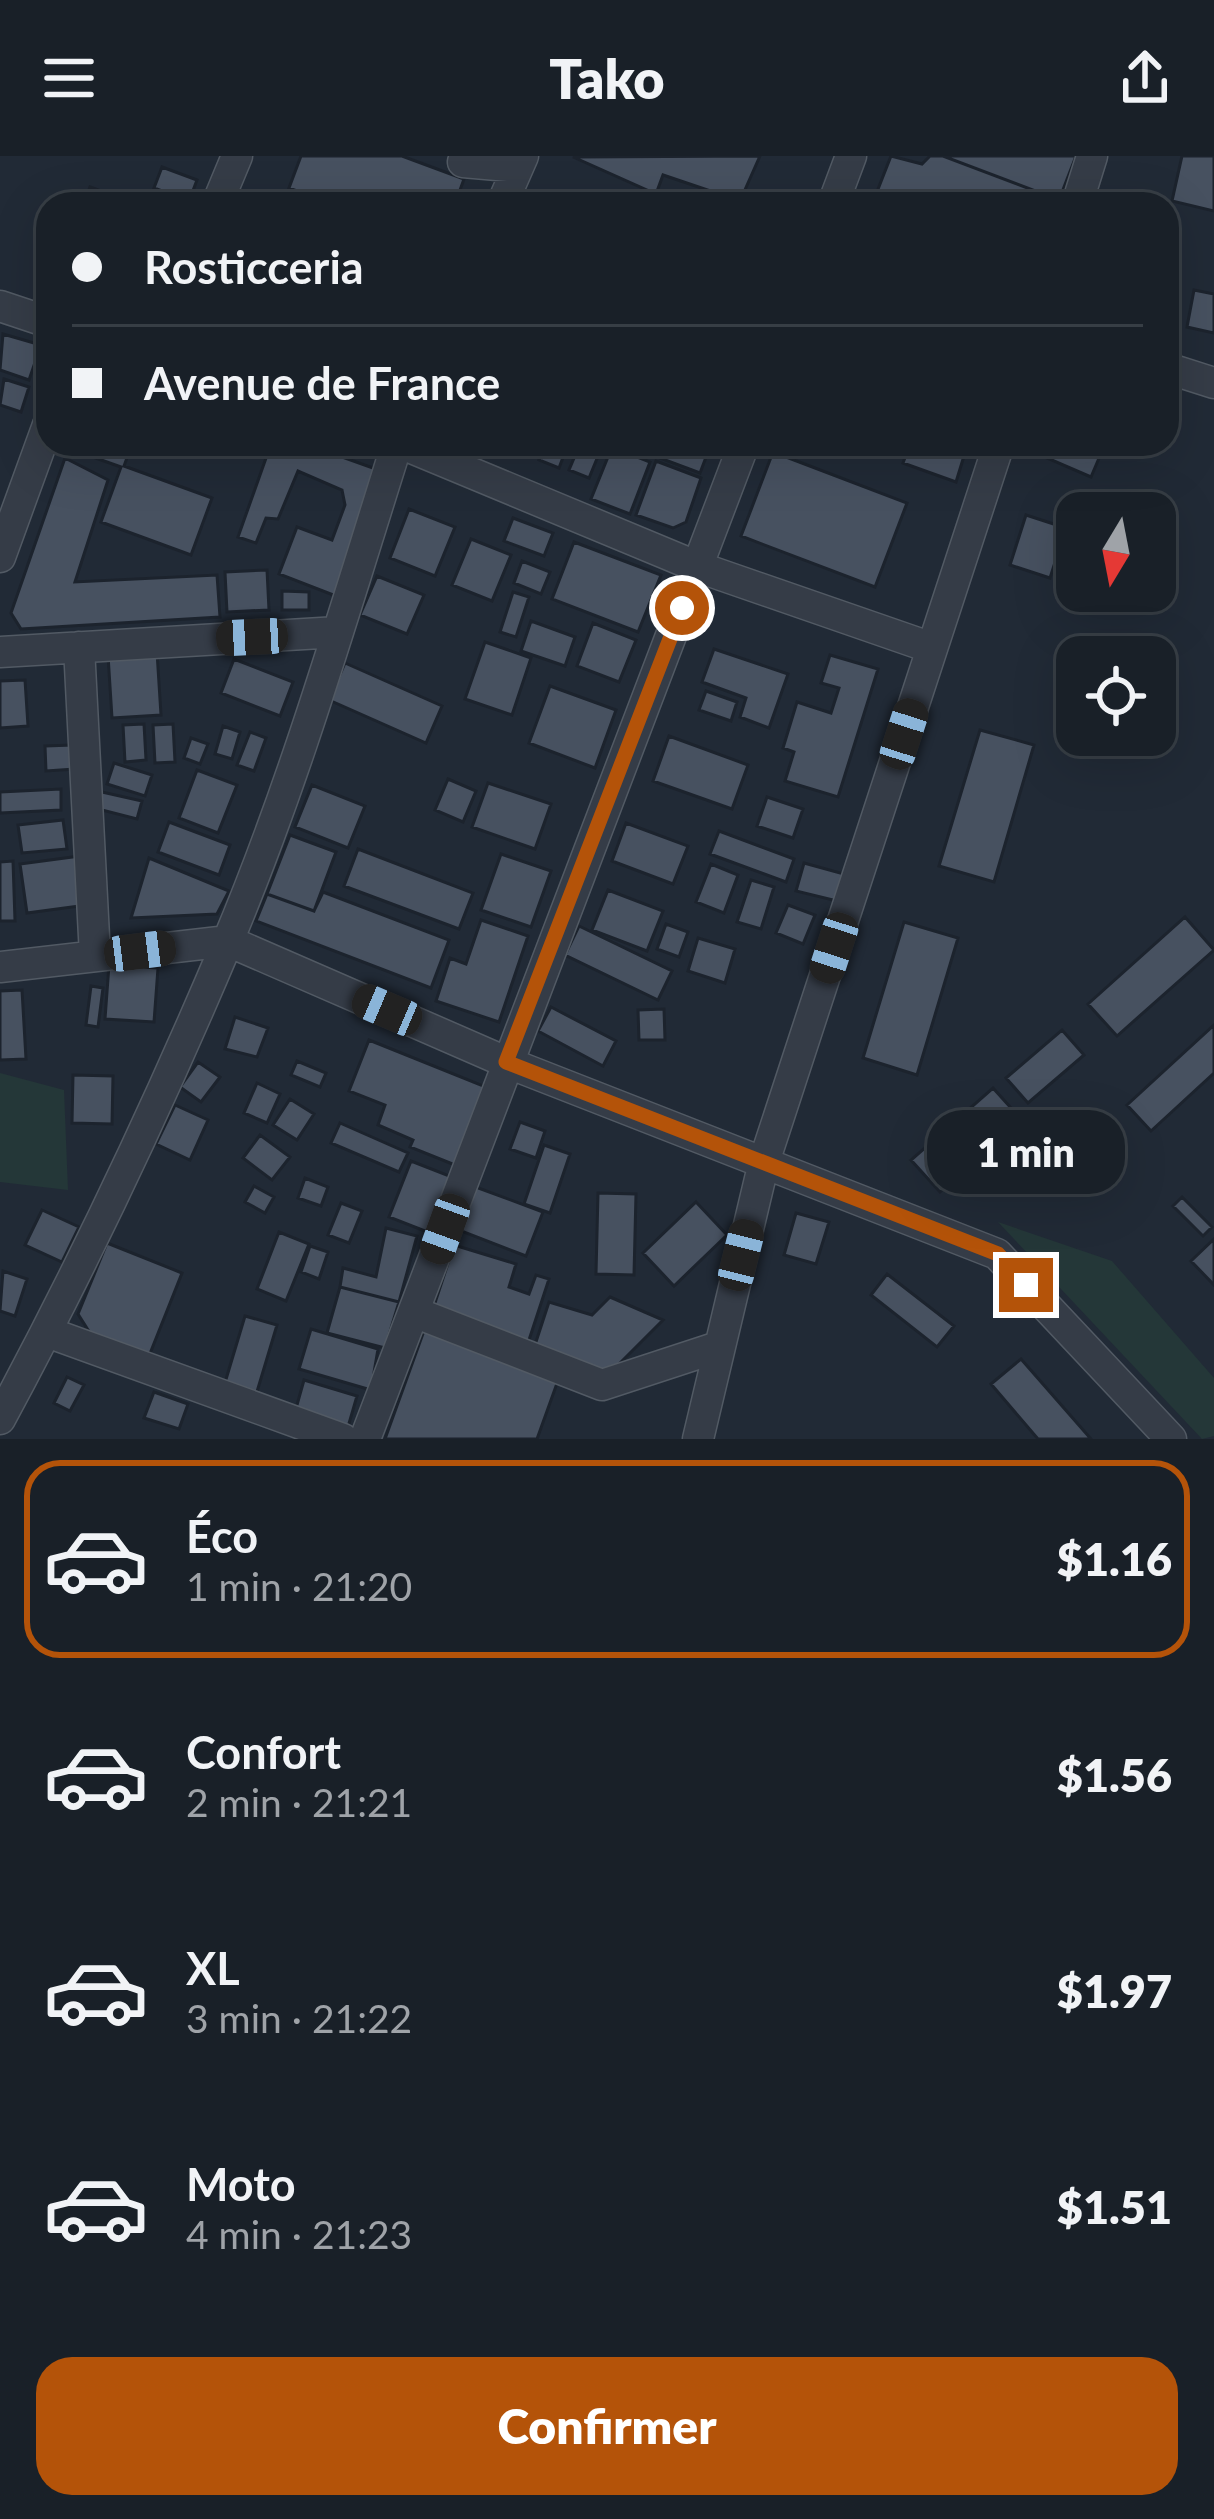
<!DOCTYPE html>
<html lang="fr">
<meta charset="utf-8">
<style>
:root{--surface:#192028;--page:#222830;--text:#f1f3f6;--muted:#9fa3a8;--line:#373e45;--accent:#b45309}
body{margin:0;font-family:Lato,sans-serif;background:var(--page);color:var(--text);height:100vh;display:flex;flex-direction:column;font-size:45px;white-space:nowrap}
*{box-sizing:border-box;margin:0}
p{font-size:39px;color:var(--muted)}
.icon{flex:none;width:66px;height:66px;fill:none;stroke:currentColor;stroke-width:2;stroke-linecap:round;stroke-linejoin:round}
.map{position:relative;height:1283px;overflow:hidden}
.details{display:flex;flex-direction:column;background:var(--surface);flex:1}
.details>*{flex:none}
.hud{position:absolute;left:36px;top:36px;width:1143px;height:264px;border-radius:36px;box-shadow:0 12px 48px #0002,0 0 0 3px var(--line);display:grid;align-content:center;height:264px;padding:0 36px;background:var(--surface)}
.needle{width:78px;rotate:190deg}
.tools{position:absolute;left:1056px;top:336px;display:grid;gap:24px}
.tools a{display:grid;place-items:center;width:120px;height:120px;border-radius:24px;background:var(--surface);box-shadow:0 12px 48px #0002,0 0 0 3px var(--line);font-size:60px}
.end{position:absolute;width:54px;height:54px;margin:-27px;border:15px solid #b45309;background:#fff;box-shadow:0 0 0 6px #fff}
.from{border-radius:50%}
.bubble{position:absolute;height:84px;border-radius:36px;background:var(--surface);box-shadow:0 12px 48px #0002,0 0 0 3px var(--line);font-size:39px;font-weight:800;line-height:84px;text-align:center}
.car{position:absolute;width:36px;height:72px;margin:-36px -18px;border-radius:15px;box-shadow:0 0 9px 3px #0007;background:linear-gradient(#222 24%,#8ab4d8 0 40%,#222 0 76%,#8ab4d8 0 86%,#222 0)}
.hud b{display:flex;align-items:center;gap:42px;height:114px;font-size:45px}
.hud b+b{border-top:3px solid var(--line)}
.hud i{width:30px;height:30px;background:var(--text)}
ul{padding:21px 0 0;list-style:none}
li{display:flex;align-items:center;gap:36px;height:198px;margin:0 24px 18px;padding:0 12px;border:6px solid transparent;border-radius:36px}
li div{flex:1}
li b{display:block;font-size:45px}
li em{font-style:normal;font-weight:800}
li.on{border-color:var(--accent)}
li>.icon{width:108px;height:108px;stroke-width:1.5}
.primary-button{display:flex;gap:24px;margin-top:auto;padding:24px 36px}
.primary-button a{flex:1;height:138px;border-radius:36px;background:var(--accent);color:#fff;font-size:48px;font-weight:800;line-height:138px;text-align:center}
header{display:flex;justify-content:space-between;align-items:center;height:156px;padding:0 36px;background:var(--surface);font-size:54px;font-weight:800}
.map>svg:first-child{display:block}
.green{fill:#243738}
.building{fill:#475160;stroke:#1c232d;stroke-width:3}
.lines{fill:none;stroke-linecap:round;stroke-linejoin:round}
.street-casing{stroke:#525a64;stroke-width:33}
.street{stroke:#353c47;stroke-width:30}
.route{stroke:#b45309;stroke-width:15}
</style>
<header><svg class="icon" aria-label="menu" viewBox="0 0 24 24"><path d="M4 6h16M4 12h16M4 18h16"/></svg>Tako<svg class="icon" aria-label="share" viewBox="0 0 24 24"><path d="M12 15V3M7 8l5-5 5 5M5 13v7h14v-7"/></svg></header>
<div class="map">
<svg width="1214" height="1283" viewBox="0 0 1214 1283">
<rect width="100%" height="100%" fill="#212a36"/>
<path class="green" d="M0,917L64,934L68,1034L0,1026Z
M998,1066L1112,1105L1214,1222V1280L1202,1283Z"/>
<path class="building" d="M301,0H402L464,23L455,48H331L289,32Z
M760,0L740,45L663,19L656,38L573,1Z
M891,0L922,8L930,0H943L1059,44L1057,48H878L873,46Z
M943,0H1076L1059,44Z
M1182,0H1214V55L1172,45Z
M162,11L197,24L189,45L154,32Z
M90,31L132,46V48H84Z
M1194,134L1214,138V177L1187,171Z
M3,178L41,189L29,224L0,214Z
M4,223L29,231L21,256L0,249Z
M75,288H132L124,310L212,342L191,399L101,366L121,311L73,294Z
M271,288H306L373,312L381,339L341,442L279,418L297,371L332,384L345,349L342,334L298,315L278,363L266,362L256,387L238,381Z
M545,288H568L559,312L539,304Z
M580,288H603L589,322L569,314Z
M653,288H711L700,317L649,298Z
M910,288L964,300L956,326L903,307Z
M1044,288H1105L1091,321L1040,299Z
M612,291L650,306L630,358L591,343Z
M773,296L907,347L875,431L741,380Z
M65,302L108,324L75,426L217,419L220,461L21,473L11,457Z
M656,305L701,322L686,366L673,372L636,359Z
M409,353L455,371L435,420L390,402Z
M1026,359L1066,372L1050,422L1010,409Z
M513,362L553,377L544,400L504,385Z
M471,383L511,399L492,445L452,429Z
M574,386L661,419L638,476L552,443Z
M522,405L550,416L541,438L514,427Z
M267,414L269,454L227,456L225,416Z
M377,420L424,439L407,478L360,459Z
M282,435L309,436V454H282Z
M513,436L529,441L516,481L500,476Z
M531,465L575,481L565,510L521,495Z
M593,467L636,484L619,526L577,510Z
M485,486L531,502L512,559L465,543Z
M714,493L788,518L769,572L740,561L746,542L702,526Z
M157,496L161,559L112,562L108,499Z
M830,499L878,513L838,641L785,625L794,596L783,592L797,546L831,557L839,532L821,527Z
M234,503L293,526L280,560L221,537Z
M345,507L442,550L426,587L329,544Z
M25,524L28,570L0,572V525Z
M550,530L616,554L595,612L529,587Z
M706,535L737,546L731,565L699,554Z
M144,568L146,604L125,606L123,569Z
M173,568L175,606L155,607L153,569Z
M223,570L240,576L232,603L215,598Z
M980,574L1034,589L994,726L939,710Z
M250,576L266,582L254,615L237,609Z
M669,580L748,609L732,653L653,625Z
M191,582L208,588L200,608L184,602Z
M73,589L75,613L46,615L45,590Z
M114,607L152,619L145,640L107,628Z
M197,614L237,629L218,677L179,662Z
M448,623L476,635L463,666L435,654Z
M488,627L551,648L535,693L472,671Z
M312,629L365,650L348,692L295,671Z
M61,633V654L0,657V636Z
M102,636L142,645L137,663L98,653Z
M767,641L803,653L793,682L757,670Z
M63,664L67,693L22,697L18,669Z
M169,666L230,689L219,719L158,696Z
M626,667L688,690L673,728L612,705Z
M719,675L794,703L786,726L710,698Z
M290,679L336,696L314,755L267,738Z
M358,693L473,737L459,773L344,730Z
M501,698L551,715L531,771L481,754Z
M80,700L87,749L27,757L20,708Z
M149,702L229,735L217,758L131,762Z
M13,705L15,765H0V706Z
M804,707L844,718L837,745L796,735Z
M711,708L738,719L724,757L696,746Z
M751,724L774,731L761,773L737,766Z
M608,734L663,755L647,795L592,774Z
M323,736L449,784L431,832L256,765L267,738L314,755Z
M788,749L815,759L803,788L776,777Z
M1185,761L1214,794L1117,880L1088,848Z
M481,764L528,780L499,866L436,845L450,802L466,808Z
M904,766L958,782L917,919L863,902Z
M666,768L688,776L679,801L657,793Z
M579,770L672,815L658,844L565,799Z
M698,782L735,793L725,827L688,815Z
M109,809L158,812L154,866L105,863Z
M91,830L103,832L98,871L86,869Z
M22,834L26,903L0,904V835Z
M551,851L616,885L603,910L538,875Z
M664,853L665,884H639L638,854Z
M235,861L268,872L257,901L225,893Z
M1214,869V917L1151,975L1127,949Z
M1062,874L1084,899L1028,947L1006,922Z
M369,884L486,931L455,1009L410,991L413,984L378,969L385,949L349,935Z
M297,905L326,917L320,931L291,919Z
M198,906L220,921L201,946L180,931Z
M73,919L113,920L112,968L72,967Z
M257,927L280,938L267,967L244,957Z
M993,932L1021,963L940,1036L911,1004Z
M290,943L314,958L297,984L273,969Z
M175,949L208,964L190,1004L156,988Z
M520,966L545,975L536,1002L510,993Z
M340,967L408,997L399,1016L331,987Z
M260,979L290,1001L272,1024L243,1002Z
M544,989L570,998L550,1057L524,1048Z
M411,1005L452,1021L430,1077L389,1061Z
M305,1022L328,1031L321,1050L298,1042Z
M254,1030L274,1041L265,1057L245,1046Z
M473,1030L543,1056L526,1100L456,1073Z
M598,1037L636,1038L634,1119L596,1118Z
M1182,1041L1212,1071L1203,1080L1173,1050Z
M696,1046L727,1079L674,1130L643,1097Z
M341,1047L362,1055L349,1087L328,1079Z
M42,1054L79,1071L62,1106L25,1089Z
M796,1057L829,1066L816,1108L784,1099Z
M386,1072L417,1080L399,1146L340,1131L343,1112L376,1121Z
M279,1076L309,1088L286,1145L257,1133Z
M1214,1083V1129L1191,1105Z
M107,1087L182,1117L149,1200L90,1177L78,1158Z
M454,1089L516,1108L509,1131L529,1138L536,1119L549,1123L528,1187L432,1156Z
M310,1090L328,1096L319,1123L301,1116Z
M3,1115L27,1123L15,1160L0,1155Z
M887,1118L954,1170L937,1191L871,1139Z
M340,1131L399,1146L385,1192L327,1177Z
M610,1141L663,1164L608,1219L533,1195L549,1146L592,1159Z
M245,1160L277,1169L256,1239L224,1230Z
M425,1172L560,1219L537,1283H385Z
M311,1173L378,1193L371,1234L299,1213Z
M1021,1203L1091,1283H1038L991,1228Z
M67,1221L84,1229L70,1255L54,1247Z
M304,1224L357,1240L348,1271L295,1256Z
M154,1236L188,1248L179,1273L144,1262Z"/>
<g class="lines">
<defs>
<path id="street" d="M463,6L518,11
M217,48L237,0
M502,48L523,0
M833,48L851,0
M1077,48L1092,0
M0,150L48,166
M1167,212L1214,227
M402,288L698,411L932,492
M0,401L48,269
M79,491L95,800
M0,496L338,476
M0,811L228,785L506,906L997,1098L1171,1283
M414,1156L602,1229L718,1191
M47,1176L343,1283
M0,1263C83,1109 159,948 227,787C295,626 344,455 397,288
M365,1283L744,288
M698,1283L764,1006L999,288"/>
</defs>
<use href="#street" class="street-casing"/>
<use href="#street" class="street"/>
</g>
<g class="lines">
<path class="route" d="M682,452L506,906L998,1098L1026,1129"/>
</g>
</svg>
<div class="tools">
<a><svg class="needle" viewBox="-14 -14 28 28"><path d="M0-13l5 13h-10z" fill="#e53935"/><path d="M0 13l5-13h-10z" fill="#9fa3a8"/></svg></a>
<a><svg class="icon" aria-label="locate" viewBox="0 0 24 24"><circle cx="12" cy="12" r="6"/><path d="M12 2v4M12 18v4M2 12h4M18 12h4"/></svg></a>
</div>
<i class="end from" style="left:682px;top:452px"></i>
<i class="end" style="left:1026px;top:1129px"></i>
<div class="bubble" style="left:927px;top:954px;width:198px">1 min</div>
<i class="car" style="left:252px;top:481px;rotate:267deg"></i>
<i class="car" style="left:904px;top:578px;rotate:18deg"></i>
<i class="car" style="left:834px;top:792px;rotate:198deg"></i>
<i class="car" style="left:140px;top:795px;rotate:83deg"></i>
<i class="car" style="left:387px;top:854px;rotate:293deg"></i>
<i class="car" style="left:445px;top:1073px;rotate:200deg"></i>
<i class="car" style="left:741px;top:1099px;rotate:14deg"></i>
<div class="hud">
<b><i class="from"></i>Rosticceria</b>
<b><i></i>Avenue de France</b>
</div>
</div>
<section class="details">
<ul>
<li class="on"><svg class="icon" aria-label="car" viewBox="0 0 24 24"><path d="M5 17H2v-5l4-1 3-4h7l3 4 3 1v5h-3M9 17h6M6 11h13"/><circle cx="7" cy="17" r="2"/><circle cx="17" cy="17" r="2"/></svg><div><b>Éco</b><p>1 min · 21:20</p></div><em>$1.16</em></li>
<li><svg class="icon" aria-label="car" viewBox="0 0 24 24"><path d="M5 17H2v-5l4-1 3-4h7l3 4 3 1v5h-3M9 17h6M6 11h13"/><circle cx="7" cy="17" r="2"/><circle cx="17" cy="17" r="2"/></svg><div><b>Confort</b><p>2 min · 21:21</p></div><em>$1.56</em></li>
<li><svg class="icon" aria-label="car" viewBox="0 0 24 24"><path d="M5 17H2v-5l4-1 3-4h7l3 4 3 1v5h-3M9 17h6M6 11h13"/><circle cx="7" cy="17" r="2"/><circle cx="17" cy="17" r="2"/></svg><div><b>XL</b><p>3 min · 21:22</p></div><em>$1.97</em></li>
<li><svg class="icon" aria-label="car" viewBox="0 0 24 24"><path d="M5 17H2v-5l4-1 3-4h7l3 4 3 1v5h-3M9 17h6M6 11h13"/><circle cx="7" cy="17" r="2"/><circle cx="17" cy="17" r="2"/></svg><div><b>Moto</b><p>4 min · 21:23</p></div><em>$1.51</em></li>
</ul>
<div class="primary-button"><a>Confirmer</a></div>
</section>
